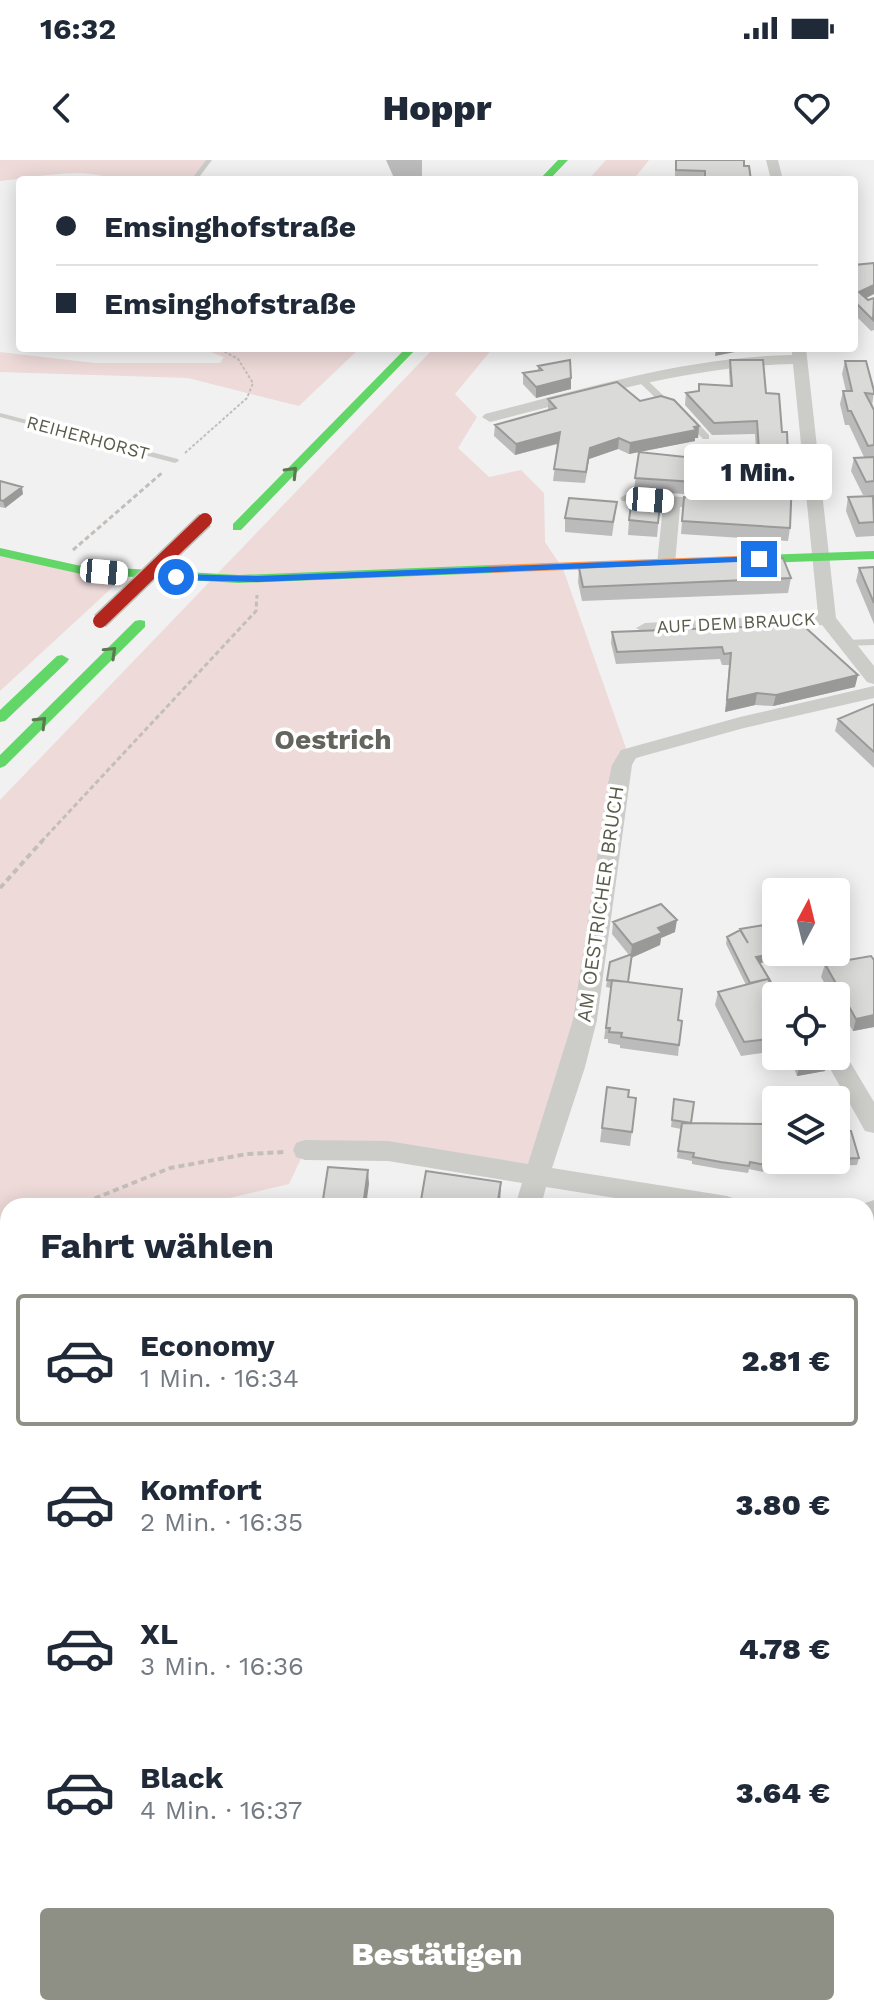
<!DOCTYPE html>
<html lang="de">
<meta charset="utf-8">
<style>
:root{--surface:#fff;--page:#f6f6f7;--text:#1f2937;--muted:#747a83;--line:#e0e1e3;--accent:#8e9085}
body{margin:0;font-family:"Work Sans",sans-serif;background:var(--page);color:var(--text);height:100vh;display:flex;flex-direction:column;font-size:30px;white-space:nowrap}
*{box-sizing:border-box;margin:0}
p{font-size:26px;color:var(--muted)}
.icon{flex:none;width:44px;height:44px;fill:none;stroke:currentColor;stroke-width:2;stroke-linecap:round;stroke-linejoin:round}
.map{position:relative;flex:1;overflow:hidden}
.details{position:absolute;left:0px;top:1038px;width:874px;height:818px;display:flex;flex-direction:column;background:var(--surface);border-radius:24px 24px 0 0;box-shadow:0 4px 20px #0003}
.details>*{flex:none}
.banner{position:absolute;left:16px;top:16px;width:842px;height:176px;border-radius:8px;box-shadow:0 4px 20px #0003;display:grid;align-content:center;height:176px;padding:0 40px;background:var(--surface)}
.needle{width:52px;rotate:7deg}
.tools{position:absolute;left:762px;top:718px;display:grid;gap:16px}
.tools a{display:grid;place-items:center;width:88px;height:88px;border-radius:8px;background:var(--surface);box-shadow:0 4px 20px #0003;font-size:40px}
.end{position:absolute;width:36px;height:36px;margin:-18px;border:10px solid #1a73e8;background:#fff;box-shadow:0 0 0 4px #fff}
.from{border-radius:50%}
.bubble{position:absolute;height:56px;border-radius:8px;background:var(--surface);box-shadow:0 4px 20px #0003;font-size:26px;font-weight:800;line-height:56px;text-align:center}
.car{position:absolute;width:24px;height:48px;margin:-24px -12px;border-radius:10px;box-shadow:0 0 6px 2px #0007;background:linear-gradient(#fff 24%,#345 0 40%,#fff 0 76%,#345 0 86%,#fff 0)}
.banner b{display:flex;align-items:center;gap:28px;height:76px;font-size:30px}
.banner b+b{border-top:2px solid var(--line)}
.banner i{width:20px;height:20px;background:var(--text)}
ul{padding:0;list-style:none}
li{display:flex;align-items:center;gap:24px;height:132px;margin:0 16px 12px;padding:0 24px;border:4px solid transparent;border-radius:8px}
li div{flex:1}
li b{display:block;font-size:30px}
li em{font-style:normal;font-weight:800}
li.active{border-color:var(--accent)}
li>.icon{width:72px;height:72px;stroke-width:1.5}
h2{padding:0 40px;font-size:36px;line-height:96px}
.primary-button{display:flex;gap:16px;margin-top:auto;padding:16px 40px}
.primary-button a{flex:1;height:92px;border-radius:8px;background:var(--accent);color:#fff;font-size:32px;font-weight:800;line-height:92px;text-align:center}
.status{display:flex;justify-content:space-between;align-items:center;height:56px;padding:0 40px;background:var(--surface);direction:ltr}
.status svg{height:22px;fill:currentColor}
header{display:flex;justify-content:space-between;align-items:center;height:104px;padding:0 40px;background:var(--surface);font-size:36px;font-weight:800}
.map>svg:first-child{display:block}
.green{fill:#eddad9}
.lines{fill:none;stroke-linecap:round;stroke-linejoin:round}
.path-far2{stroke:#c4bebb;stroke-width:2;stroke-dasharray:3 2;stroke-linecap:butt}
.path-far1{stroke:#c4bebb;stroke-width:3;stroke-dasharray:5 3;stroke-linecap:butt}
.path{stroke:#c4bebb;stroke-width:4;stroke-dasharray:6 4;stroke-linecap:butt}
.lane{fill:#cccdc9;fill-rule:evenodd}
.street{fill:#cccdc9;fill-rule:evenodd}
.fast{fill:#63d668;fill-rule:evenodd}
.slow{fill:#ff974d;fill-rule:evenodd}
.jam-bridge-casing{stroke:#bec0b8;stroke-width:17;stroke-linecap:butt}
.jam-bridge{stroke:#b3261e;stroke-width:14}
.wall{fill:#bbb}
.shaded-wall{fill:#999998}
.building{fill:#dadad9;stroke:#999998;stroke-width:2}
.oneway{stroke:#5c7a52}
.route{fill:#1a73e8}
.labels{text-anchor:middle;stroke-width:7;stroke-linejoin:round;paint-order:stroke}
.far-street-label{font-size:18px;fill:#595c4a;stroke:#fff}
.street-label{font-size:20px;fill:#595c4a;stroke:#fff}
.district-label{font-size:28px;font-weight:bold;fill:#63645e;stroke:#fff}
</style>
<div class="status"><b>16:32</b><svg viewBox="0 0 49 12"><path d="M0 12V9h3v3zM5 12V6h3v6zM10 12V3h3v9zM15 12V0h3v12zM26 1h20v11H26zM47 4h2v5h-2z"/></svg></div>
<header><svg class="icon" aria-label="back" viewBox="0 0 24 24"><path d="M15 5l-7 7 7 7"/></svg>Hoppr<svg class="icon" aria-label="heart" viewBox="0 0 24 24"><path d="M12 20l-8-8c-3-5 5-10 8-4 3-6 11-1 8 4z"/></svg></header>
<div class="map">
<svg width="874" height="1855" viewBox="0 0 874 1855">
<rect width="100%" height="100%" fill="#f1f1f2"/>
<path class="green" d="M0,0H209L194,20H114C82,6 34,18 0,21Z
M606,0H649L633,20H588Z
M200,188H360L299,246L188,218L0,212V192L95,203H220L224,197Z
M434,188H493L455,234L477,257L458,288L489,317L521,310L544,333L545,382L563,409L628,594L596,781L537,1014L305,990L289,1024L196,1046H8V1128L0,1131V640Z
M0,393L128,413L0,531Z"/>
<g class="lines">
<path class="path-far2" d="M185,293L247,238L253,223L238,199L218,188"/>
<path class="path-far1" d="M73,390L163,312
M41,682L256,451L257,435"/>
<path class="path" d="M0,728L43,680
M76,1046L170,1008L247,994L285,992
M0,1079L8,1076"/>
<path class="lane" d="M206,0H212L197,20H191Z
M639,218H645L669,241L676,243V247L663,245L639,222Z
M0,253L178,299L179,301L175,303L0,257Z
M687,258H693L709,275V279H703L687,262Z
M874,479V485L845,486L840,483L845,480Z"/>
<path class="street" d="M766,0H778L783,20H771Z
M792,188H806L836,458L874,506V524L867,522L822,465L645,473L636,468L645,463L818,454L793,204C689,206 591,237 490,262L482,257L485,254C586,228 687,197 792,195Z
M628,333L708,339L716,344L708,349L680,347L675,404L666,409L657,404L663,346L622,341L620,338Z
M874,526V538L744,568L636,598L632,605L597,860L585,907L552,1008L727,1036L736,1039L740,1046H665L546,1027L541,1046H515L522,1023L388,1001L305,1000L296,997L293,990L296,983L305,980L388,981L528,1004L573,860L608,624L612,605L621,590L740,557Z
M798,823L806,825L812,836H790L787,831L790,825Z
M836,888L843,890L874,942V973L865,971L823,896H836Z
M874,1040V1060L866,1061V1046H856Z
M873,1411L874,1442L866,1446V1414Z
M866,1507L874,1511V1548L866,1545Z
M874,1825V1855H844L847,1848H866V1828Z"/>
<path class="fast" d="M558,0H568L549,20H539Z
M406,188H417L241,370H233V364Z
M0,388L81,406L239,415L492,405L499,409L492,413L239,423L81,414L0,396Z
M874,391V399L763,403L757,399L763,395Z
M140,460L145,461V467L5,606L0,608V595L135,461Z
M62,495L69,499L67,502L5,561L0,562V550L57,496Z"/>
<path class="slow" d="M763,395L768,396V402L492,413L485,409L492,405Z"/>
<defs>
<path id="jam-bridge" d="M100,461L205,360"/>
</defs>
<use href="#jam-bridge" class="jam-bridge-casing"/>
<use href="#jam-bridge" class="jam-bridge"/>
</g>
<path class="wall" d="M386,0H422V16L394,18Z
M675,0H744V6L751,20H675Z
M854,105L866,138L868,140L874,138V170L871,171L854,154Z
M730,200L766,233L782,272L790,368L788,381L681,374L684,337L710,339L712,338L708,336L634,330L639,292L757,305L755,274L712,275L685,245L686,233L730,226L729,212Z
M845,201L874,231L872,246L874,250V335H863L851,311L854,298L864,297L849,265H845L840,244L843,231H846L842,214Z
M538,206L571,218V229L536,238L523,224V213L538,210Z
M548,239L640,241L699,266L698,278H695V281L629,294L618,289L589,299L585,323L553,321L558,284L515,295L494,276L495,265L548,250Z
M0,321L23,334L5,348L0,347Z
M661,335L657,377L628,375L629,360Z
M848,337L874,338V376L856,377L846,351Z
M617,342L612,376L565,372V358Z
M874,407V464L856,421L859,408Z
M579,408L791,418L788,433L582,441L578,422Z
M765,463L855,527L773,546L755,545L725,552L729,505H722L720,499L616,504L611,483L612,472L765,466Z
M874,544V608L835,571L838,559Z
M613,762L675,772L661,778L660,785L631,798L628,822L678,860L679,885L678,896L620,888V885L608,883V879H604L611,828L606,827L610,802L629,795L612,774Z
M740,770L803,795L760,803L776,836V891L741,896L715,845L718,832L746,825L726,784L727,777Z
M874,800V867L853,871L836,842V836H832L821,817L825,804Z
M791,896H823L827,903L825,911L797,916L790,898Z
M607,927L628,937L636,938L630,986L600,982Z
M674,939L691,963L765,1005L763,1012L749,1009L748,1013L720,1009L692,1004V1001L677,998L681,969L671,967Z
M836,971L859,998L857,1005L797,1007L795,1000H836Z
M866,1071L872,1082H874V1121H866Z
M866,1552L874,1561V1675L866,1666Z"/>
<path class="shaded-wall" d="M874,125V134L857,143L859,132Z
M716,188H736L735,192L715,196Z
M571,218V229L536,238V227Z
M699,266L698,278H695V281L629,294L630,283Z
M560,272L559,283L515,295L516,284Z
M619,278L618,289L589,299L585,323L590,288Z
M22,327L23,334L5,348L3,341Z
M858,515L855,527L773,546L776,535Z
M757,533L755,545L725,552L727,540Z
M677,760L675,772L661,778L660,785L631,798L627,830L632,785L658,768Z
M782,792H804L803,795L754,804L756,797Z
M874,855V867L853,871L856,859Z
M827,903L825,911L797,916L799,908Z
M368,1010L369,1024L366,1046H363Z
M501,1022L500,1046H497Z
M874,1369V1387L866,1390V1372Z
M703,1848H707L699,1855H695Z"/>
<path class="building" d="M676,0H744V6H749L751,20H705V11L676,10Z
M874,103V125L859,132L868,140L874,138L873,160L854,141V105Z
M570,200L571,218L536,227L523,213L542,210L538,206Z
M730,200H763L766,233L779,234L782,272H787L788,295H793L790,368L682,361L684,337L710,339L719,334V329L710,323L635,318L639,292L760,305L757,261L714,263L686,233L699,231V224L732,226Z
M845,201H866L874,231V234L865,233L874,250V285L868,286L851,251H848L843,231H852Z
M617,222L640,241L661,236L674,240L699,266L694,267L696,270L630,283L619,278L590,288L586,312L554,309L560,272L516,284L495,265L556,248L548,239Z
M874,297V321L866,322L854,298Z
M0,321L22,327L3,341L0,340Z
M633,331L661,335L658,363L629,360Z
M873,336L874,362L859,363L848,337Z
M569,338L617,342L613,362L565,358Z
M783,398L791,418L583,427L579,408Z
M874,407V443L859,408Z
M796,459L858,515L776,535L757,533L727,540L731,493L724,494L722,487L617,492L612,472L768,466L765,463Z
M874,544V592L838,559Z
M661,744L677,760L658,768L662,773L632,785L613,762Z
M776,763V792H782L756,797L771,822L768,819L750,823L727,777L740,770L748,783L740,769Z
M632,794L628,822L607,820L610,802Z
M871,796L874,800V855L856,859L825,804Z
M768,819L778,836H776V878L744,882L718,832Z
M612,820L682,829L678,860L682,861L679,885L621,877L622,873L609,872L610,868H606Z
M794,896H823L827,903L799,908Z
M607,927L629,930L628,937L636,938L632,972L602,968Z
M674,939L694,942L691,963L672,960Z
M682,963L769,964L765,1005L750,1002L749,1006L721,1002L693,997L694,993L678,991Z
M836,971H851L859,998L836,999Z
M328,1007L368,1010L363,1046H322Z
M426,1011L501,1022L497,1046H420Z
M866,1071H870L872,1082H874V1103H866Z
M874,1324V1369L866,1372V1327Z
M866,1552L874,1561V1631L866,1622Z
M646,1848H703L695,1855H639Z"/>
<defs><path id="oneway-chevron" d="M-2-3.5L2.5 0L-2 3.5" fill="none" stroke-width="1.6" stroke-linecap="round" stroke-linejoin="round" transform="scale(2)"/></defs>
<g class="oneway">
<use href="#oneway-chevron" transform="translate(292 312) rotate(-46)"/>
<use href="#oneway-chevron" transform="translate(111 492) rotate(-44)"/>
<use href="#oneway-chevron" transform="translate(41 562) rotate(-45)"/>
</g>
<path class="route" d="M759,396L762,401L258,422L176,420L171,417L176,414L258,416Z"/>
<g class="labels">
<g class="far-street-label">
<text transform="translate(88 278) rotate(15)" y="6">REIHERHORST</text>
<text transform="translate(736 463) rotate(-3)" y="6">AUF DEM BRAUCK</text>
</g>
<g class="street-label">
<text transform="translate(600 744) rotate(-82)" y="7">AM OESTRICHER BRUCH</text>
</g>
<g class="district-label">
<text x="333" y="589">Oestrich</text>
</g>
</g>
</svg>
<div class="tools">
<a><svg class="needle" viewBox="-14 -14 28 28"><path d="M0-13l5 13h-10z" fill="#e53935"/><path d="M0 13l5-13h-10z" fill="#747a83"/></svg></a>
<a><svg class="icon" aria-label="locate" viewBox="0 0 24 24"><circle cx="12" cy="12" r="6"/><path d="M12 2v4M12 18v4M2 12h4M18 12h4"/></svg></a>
<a><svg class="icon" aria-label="layers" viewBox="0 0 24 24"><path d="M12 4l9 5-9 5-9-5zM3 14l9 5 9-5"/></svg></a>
</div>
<i class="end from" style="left:176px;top:417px"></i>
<i class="end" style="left:759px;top:399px"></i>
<div class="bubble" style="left:684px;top:284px;width:148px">1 Min.</div>
<i class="car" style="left:650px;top:340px;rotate:94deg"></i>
<i class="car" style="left:104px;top:412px;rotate:95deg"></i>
<div class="banner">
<b><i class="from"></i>Emsinghofstraße</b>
<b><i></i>Emsinghofstraße</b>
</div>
<section class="details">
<h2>Fahrt wählen</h2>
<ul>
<li class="active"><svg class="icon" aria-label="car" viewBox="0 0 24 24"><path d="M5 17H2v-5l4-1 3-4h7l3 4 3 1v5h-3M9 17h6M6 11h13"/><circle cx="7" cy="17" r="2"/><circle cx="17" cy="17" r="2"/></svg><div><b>Economy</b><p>1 Min. · 16:34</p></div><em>2.81 €</em></li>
<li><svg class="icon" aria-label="car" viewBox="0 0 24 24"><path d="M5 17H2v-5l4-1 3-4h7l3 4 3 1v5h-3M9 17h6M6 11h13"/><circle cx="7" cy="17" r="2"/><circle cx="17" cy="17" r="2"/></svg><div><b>Komfort</b><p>2 Min. · 16:35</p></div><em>3.80 €</em></li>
<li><svg class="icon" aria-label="car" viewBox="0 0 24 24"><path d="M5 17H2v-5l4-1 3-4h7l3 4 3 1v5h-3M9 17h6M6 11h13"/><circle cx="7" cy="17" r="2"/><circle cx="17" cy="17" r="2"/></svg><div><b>XL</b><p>3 Min. · 16:36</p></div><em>4.78 €</em></li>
<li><svg class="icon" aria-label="car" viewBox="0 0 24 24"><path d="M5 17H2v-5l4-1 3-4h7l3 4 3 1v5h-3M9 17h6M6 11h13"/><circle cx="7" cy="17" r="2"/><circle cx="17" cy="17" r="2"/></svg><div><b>Black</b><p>4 Min. · 16:37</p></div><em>3.64 €</em></li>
</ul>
<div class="primary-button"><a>Bestätigen</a></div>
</section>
</div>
